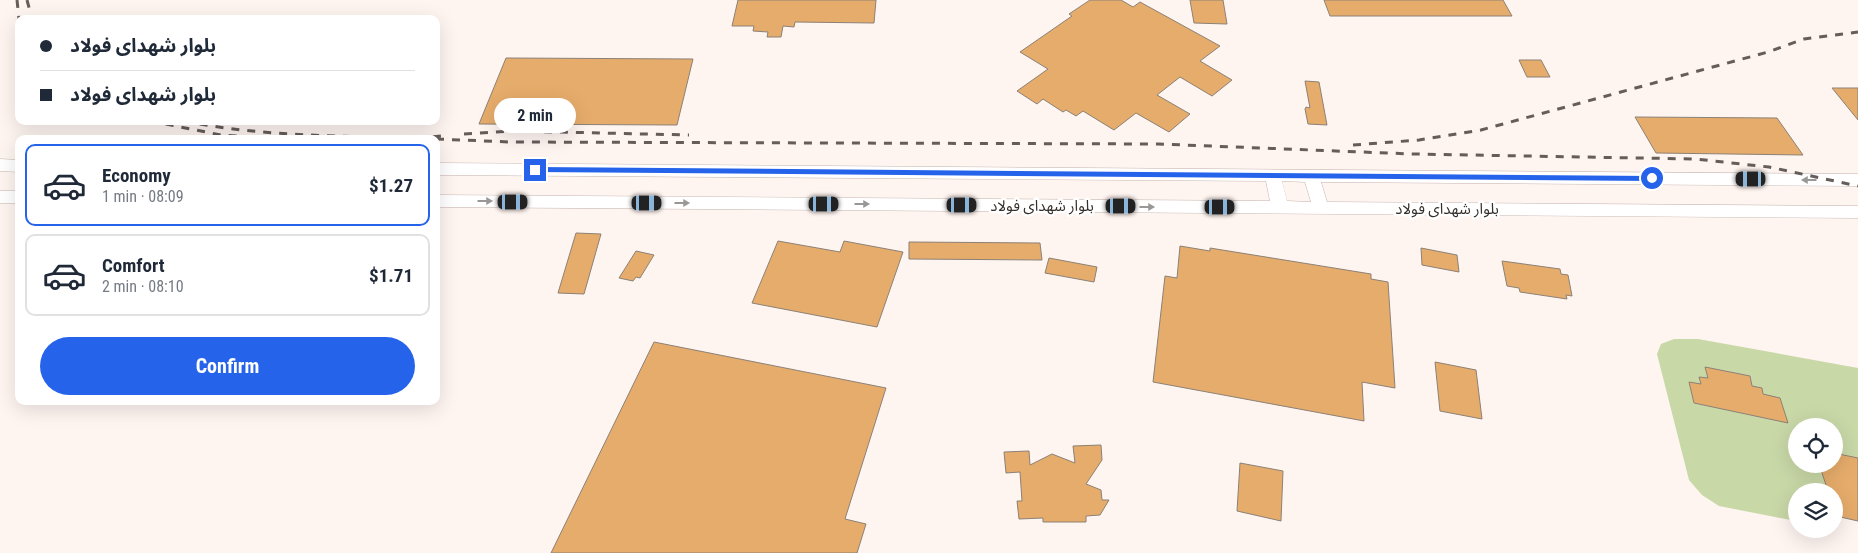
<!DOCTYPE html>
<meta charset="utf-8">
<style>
:root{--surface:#fff;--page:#f6f6f7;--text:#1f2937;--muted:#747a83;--line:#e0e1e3;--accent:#2563eb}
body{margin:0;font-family:"Roboto Condensed","Noto Sans Arabic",sans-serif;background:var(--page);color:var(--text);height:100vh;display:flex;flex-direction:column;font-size:19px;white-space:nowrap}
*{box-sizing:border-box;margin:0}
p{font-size:16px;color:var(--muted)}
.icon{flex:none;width:28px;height:28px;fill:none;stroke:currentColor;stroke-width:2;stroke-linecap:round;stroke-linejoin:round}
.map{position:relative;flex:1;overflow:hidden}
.details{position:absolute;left:15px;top:135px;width:425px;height:270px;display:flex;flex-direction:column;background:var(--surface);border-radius:10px;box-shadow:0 5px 20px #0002}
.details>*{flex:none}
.top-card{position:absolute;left:15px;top:15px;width:425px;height:110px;border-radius:10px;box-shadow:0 5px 20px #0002;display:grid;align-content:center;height:110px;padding:0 25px;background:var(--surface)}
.fabs{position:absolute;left:1788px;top:418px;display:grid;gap:10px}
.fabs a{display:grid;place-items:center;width:55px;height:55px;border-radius:50%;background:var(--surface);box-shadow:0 5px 20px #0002;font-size:25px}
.end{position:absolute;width:22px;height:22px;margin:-11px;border:6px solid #2563eb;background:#fff;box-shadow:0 0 0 2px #fff}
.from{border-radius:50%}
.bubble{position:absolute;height:35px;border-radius:18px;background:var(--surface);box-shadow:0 5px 20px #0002;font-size:16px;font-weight:700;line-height:35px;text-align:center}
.car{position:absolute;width:15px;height:30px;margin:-15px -8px;border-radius:6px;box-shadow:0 0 4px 1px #0007;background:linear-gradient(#222 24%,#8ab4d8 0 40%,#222 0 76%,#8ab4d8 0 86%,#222 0)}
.top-card b{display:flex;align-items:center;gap:18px;height:48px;font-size:19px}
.top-card b+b{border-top:1px solid var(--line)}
.top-card i{width:12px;height:12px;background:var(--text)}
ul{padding:9px 0 0;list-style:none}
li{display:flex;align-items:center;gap:15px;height:82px;margin:0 10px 8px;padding:0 15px;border:2px solid var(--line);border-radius:10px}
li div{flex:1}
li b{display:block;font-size:19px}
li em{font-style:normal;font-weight:700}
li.on{border-color:var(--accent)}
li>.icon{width:45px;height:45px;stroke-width:1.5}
.cta{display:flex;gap:10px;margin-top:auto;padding:10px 25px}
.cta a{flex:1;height:58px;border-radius:30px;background:var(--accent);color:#fff;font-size:20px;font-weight:700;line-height:58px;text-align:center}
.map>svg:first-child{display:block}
.green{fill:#c9d8a7}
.building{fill:#e6ac6b;stroke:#8c8176}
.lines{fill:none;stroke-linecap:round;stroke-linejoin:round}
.minor-casing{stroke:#c5b4ae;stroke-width:1}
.minor{fill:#fff;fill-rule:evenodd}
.rail{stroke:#645d5a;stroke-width:3;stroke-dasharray:8 8;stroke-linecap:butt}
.oneway{fill:#9a9896}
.route{fill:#2563eb}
.labels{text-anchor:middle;stroke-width:5;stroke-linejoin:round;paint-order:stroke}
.street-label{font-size:15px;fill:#36302d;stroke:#fff}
</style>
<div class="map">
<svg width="1858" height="553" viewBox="0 0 1858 553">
<rect width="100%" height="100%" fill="#fef4f0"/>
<path class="green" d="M1674,339H1698L1858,368V458L1834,453V426H1796V464H1819L1828,491H1796V521L1719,506L1702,495L1689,480L1657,354L1661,344Z"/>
<path class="building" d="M738,0H876L874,23L795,22L794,27L783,26L781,37H767L768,32L753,31L754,26H732Z
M1090,0H1121L1133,7L1140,2L1220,46L1200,61L1232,80L1212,96L1180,77L1157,95L1190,114L1169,132L1136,113L1114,130L1083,111L1076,116L1066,110L1063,112L1043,99L1037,104L1017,91L1048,69L1020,52L1072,16L1069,14Z
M1190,0H1223L1227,24L1194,23Z
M1324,0H1503L1512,16H1330Z
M506,58L693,59L677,125L479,124Z
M1519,60H1541L1550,77H1527Z
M1305,81L1319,82L1327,125L1308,124L1305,109L1306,107L1310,108Z
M1832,88H1858V120Z
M1635,117L1777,118L1803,155L1656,153Z
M576,233L601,234L584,294L558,293Z
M778,241L840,252L844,241L903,252L877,327L752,303Z
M909,242L1040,243L1042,260L909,259Z
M1180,246L1210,251V248L1371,274V279L1388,282L1395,388L1362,382L1364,421L1153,382L1165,276L1177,278Z
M1421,248L1457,255L1459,272L1422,265Z
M636,251L654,255L640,278L636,277L633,281L619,278Z
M1049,258L1097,267L1094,282L1045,273Z
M1502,261L1560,269L1561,274L1568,275L1572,296L1566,295L1567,299L1520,292L1519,288L1507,286Z
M654,342L886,388L845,519L866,524L857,553H551Z
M1435,362L1476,370L1482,419L1440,411Z
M1705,367L1750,376L1752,386L1762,388L1763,394L1780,398L1788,423L1694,403L1689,382L1701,384L1699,377L1708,378Z
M1101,445L1102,460L1086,484L1101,490L1102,500H1109L1100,515L1086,516V522H1043V518L1019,519L1017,501H1022L1020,472L1006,473L1004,452L1029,451L1030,465L1052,454L1075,463L1073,446Z
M1834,453L1858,458V521L1836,516L1834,509V491H1828L1819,464H1834Z
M1240,463L1283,471L1281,521L1237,511Z"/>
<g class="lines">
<defs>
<path id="minor" d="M0,159L19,160V172L0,171Z
M436,163L1858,174V186L1321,182L1327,202L1858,206V218L436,207V195L1270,201L1266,181L436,175ZM1282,181L1305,182L1311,202L1287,201Z
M0,191H19V203H0Z"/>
</defs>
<use href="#minor" class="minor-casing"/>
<use href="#minor" class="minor"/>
<path class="rail" d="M17,0L19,19
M27,0L32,19
M150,121L221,135L264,138
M184,121C263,137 343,136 424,138
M464,134L512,131L689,135
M417,138L442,136
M436,139L510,142L1158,144L1413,154L1695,159L1769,167L1858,186
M1353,145L1419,140L1481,130L1768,52L1804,39L1858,32"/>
</g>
<defs><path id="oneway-solid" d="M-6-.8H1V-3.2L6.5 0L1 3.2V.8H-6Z" transform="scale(1.25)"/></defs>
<g class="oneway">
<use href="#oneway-solid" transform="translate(1809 180) rotate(-180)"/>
<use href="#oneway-solid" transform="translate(485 201)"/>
<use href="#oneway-solid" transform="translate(682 203)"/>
<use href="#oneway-solid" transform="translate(862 204)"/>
<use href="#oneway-solid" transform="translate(1147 207)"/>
</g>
<path class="route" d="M535,167L1652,176L1655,178L1652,181L535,172L531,170Z"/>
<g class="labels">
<g class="street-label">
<text x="1042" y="211">بلوار شهدای فولاد</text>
<text x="1447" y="214">بلوار شهدای فولاد</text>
</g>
</g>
</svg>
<div class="fabs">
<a><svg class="icon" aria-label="locate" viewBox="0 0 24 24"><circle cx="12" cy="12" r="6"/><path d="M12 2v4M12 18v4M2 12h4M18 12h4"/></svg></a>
<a><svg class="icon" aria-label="layers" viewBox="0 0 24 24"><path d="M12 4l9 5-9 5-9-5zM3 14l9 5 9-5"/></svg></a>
</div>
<i class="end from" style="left:1652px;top:178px"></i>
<i class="end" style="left:535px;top:170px"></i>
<div class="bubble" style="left:494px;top:98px;width:82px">2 min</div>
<i class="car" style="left:1751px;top:179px;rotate:270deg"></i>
<i class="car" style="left:513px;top:202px;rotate:90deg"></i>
<i class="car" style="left:647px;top:203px;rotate:90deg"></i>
<i class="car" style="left:824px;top:204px;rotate:90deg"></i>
<i class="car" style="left:962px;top:205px;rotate:90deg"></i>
<i class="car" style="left:1121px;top:206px;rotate:90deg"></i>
<i class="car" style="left:1220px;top:207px;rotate:90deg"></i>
<div class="top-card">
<b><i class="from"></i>بلوار شهدای فولاد</b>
<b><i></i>بلوار شهدای فولاد</b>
</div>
<section class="details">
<ul>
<li class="on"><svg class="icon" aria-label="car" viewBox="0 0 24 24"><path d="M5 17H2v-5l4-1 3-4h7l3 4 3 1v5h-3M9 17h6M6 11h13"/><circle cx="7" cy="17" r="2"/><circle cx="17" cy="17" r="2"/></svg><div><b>Economy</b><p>1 min · 08:09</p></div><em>$1.27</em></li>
<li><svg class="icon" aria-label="car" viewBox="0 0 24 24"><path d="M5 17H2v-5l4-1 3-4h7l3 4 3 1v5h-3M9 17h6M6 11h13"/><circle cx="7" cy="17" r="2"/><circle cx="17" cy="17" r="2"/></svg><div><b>Comfort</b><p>2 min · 08:10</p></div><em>$1.71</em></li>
</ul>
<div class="cta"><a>Confirm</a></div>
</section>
</div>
